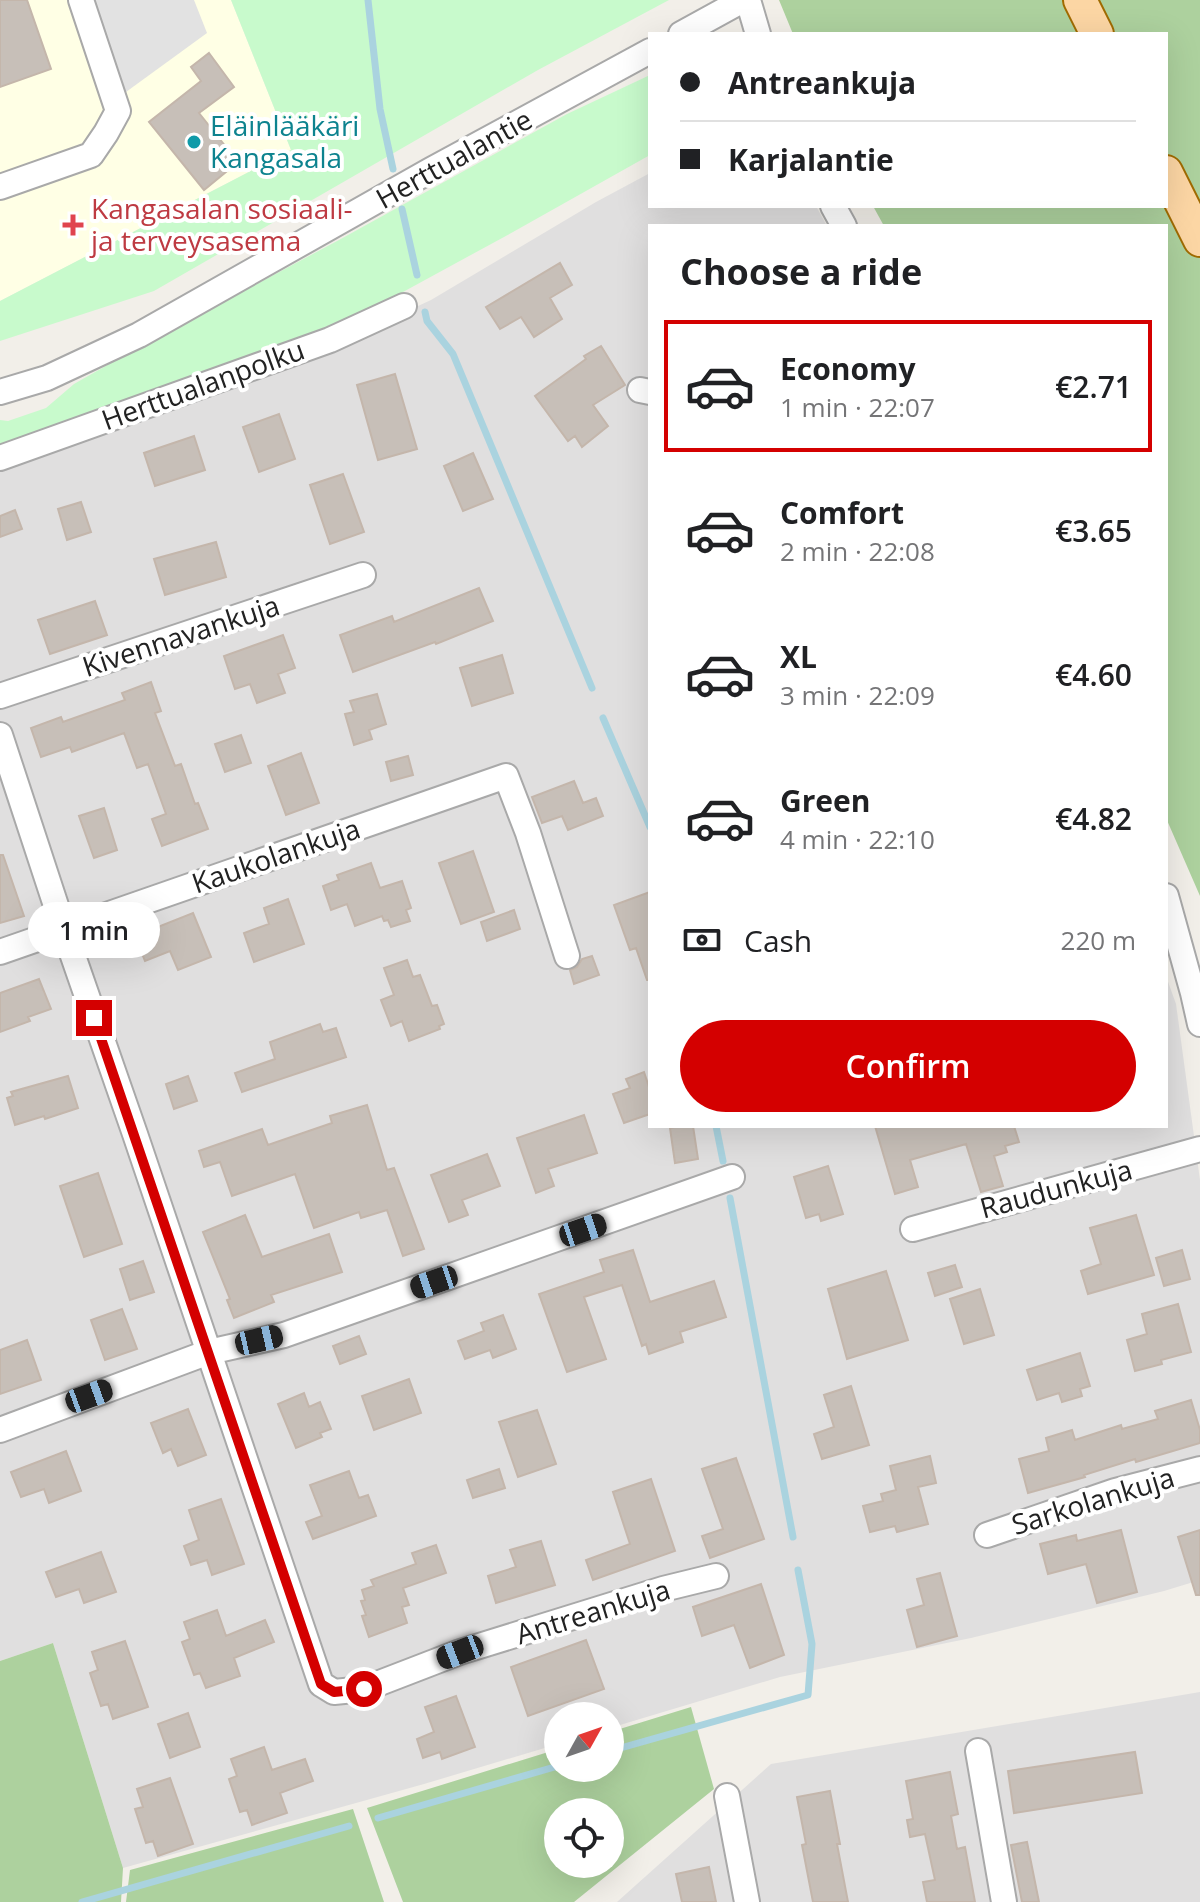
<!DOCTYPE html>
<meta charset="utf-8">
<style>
:root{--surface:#fff;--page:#f6f6f6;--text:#202124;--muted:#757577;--line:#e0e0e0;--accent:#d40000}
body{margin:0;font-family:"Open Sans",sans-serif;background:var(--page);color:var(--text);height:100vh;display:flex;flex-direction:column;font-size:30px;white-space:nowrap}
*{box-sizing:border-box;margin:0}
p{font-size:26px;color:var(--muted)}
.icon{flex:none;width:44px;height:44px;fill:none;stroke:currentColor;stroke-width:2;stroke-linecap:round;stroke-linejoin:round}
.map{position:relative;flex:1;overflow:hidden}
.side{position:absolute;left:648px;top:224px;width:520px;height:904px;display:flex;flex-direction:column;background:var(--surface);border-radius:0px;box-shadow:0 8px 32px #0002}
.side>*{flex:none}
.banner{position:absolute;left:648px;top:32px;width:520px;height:176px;border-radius:0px;box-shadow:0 8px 32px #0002;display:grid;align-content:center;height:176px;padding:0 32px;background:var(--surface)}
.needle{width:52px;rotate:50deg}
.tools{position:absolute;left:544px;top:1702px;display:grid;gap:16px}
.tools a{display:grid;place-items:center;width:80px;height:80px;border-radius:50%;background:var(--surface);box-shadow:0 8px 32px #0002;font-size:40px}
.end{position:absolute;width:36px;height:36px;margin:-18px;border:10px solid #d40000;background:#fff;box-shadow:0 0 0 4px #fff}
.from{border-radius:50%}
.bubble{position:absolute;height:56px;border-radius:28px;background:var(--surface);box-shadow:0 8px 32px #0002;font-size:26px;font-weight:600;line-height:56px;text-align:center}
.car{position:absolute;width:24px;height:48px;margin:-24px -12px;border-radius:10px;box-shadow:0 0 6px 2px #0007;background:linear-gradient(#222 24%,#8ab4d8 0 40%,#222 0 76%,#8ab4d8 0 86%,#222 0)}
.banner b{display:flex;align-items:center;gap:28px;height:76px;font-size:30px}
.banner b+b{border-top:2px solid var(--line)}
.banner i{width:20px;height:20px;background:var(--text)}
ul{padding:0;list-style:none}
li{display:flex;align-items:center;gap:24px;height:132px;margin:0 16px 12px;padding:0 16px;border:4px solid transparent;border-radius:0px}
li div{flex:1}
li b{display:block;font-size:30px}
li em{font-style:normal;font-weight:600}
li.on{border-color:var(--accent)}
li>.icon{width:72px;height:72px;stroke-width:1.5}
h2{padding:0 32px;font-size:36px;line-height:96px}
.pay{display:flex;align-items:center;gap:20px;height:88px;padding:0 32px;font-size:30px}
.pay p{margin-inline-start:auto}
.primary-button{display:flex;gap:16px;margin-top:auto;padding:16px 32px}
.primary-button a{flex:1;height:92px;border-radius:48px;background:var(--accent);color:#fff;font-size:32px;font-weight:600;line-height:92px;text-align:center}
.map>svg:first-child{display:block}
.residential{fill:#e0dfdf}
.education{fill:#ffffe5}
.forest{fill:#add19e;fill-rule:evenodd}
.park{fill:#c8facc}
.parking{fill:#e2e2e2}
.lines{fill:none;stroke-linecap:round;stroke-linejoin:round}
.stream{stroke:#aad3df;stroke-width:7}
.building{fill:#c7bfb8;stroke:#c4b6ab;stroke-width:2}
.minor-casing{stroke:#a9a9a9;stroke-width:28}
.major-casing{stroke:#a06b00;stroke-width:36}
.minor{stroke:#fff;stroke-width:24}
.major{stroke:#fcd6a4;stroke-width:32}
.route{stroke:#d40000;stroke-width:10}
.culture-dot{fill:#0f9aa8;stroke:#fff;stroke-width:3}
.health-dot{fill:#e0444e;stroke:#fff;stroke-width:3}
.labels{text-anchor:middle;stroke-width:8;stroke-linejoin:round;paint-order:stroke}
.culture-label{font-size:28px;fill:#0d838f;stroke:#fff;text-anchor:start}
.street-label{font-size:28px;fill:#222;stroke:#fff}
.health-label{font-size:28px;fill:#be3a42;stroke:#fff;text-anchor:start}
</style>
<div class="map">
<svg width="1200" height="1902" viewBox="0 0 1200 1902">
<rect width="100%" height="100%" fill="#f2efe9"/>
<path class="residential" d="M650,173V206H816L827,226H650V1126H1166V976L1176,1004L1200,1180V1580L1164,1591L971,1638L780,1677L610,1728V1716H558V1744L424,1784L123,1868L53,1643L0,1661V465L299,361L431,300L596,202Z
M1200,1692V1902H617L771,1764Z"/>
<path class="education" d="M0,0H231L291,150L0,301Z"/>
<path class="forest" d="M779,0H1200V896L1166,818V226H884L873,206H1166V34H793Z
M53,1643L123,1868L121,1902H0V1661Z
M691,1707L714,1789L574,1902H403L367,1808L558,1749V1768H610V1732ZM558,1812H610V1864H558Z
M353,1809L384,1902H126L130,1870Z"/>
<path class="park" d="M231,0H669L538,70L154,291L0,341V301L291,150Z
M650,75V155L513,232L381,304L275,348L0,449V420L8,421L46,408L74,384L148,342L339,240L567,114Z"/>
<path class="parking" d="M72,0H194L207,33L104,108Z"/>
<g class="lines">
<path class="stream" d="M368,0L380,109L393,169
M402,209L417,275
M425,312L427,321L453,354L592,688
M603,718L650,827
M716,1126L723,1161
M730,1198L793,1537
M610,1751L808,1695L812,1644L798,1570
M378,1818L558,1766
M82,1902L349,1826"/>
</g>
<path class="building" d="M0,0H27L51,69L0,87Z
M209,53L234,87L199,113L238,162L204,190L149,122L201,81L191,67Z
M560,263L572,285L550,298L562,319L534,337L521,317L500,329L486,307Z
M601,346L625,385L593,405L608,426L582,447L575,436L568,441L535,396L586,359L584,356Z
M395,374L417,449L378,460L357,385Z
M279,414L295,459L259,472L243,427Z
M194,436L205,470L155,486L144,453Z
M473,453L493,499L463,511L444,466Z
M343,474L364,532L330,544L310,485Z
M81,502L91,532L67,540L58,509Z
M15,510L22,529L0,537V516Z
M216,542L226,577L165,595L154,559Z
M479,588L493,621L436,644L435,642L353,672L340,635L392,616L394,622Z
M95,601L107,635L50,654L38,620Z
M283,635L295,668L278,674L285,693L257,703L250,684L235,689L224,656Z
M502,655L513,693L472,706L460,668Z
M151,682L161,711L155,713L175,766L181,764L195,804L198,803L208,829L162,846L152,819L166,814L148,764L137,768L124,733L72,752L70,747L41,757L31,728L61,717L63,722L125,700L122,693Z
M377,694L386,724L369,730L372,739L354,745L345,714L354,712L350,701Z
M241,735L251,763L225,772L215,744Z
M301,753L319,803L286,815L268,766Z
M408,756L413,775L391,781L386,762Z
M574,781L583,803L596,798L603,816L568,830L562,816L542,823L532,797Z
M104,808L117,850L94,858L79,816Z
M473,851L494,912L461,924L439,863Z
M0,855H3L24,916L0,923Z
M371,863L380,888L402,881L411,908L406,910L410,921L391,927L388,920L384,921L382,916L355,926L347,904L331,910L323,886L339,880L337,875Z
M650,892V980H647L636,948L630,950L614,905Z
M288,899L304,944L254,962L244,933L269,924L264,908Z
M514,910L520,929L487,941L481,922Z
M193,913L211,957L178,970L170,951L145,961L135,936Z
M592,956L599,975L574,984L570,970L577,967L582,959Z
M407,960L413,977L420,975L432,1006L437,1005L444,1024L439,1026L440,1029L409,1041L402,1021L391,1026L381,1000L394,995L384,968Z
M39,979L51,1009L28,1017L30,1021L0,1032V993Z
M320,1024L323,1032L336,1028L346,1057L242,1092L235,1073L275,1059L270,1042Z
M644,1072L650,1090V1114L624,1123L613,1094L630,1088L626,1079Z
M68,1076L78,1108L45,1119L44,1116L15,1125L7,1098L13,1096L11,1092Z
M188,1076L197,1101L174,1109L166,1084Z
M367,1105L387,1170L394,1168L424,1249L403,1256L387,1210L361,1218L359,1212L314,1228L295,1174L232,1196L220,1162L204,1167L199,1151L262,1129L268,1145L332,1123L330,1116Z
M584,1115L597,1153L548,1169L554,1186L536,1193L517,1138Z
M681,1126H693L698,1159L675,1163L670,1128Z
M875,1126H1014L1019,1142L1005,1146L1007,1152L994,1156L1003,1186L981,1192L966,1144L910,1160L918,1187L895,1194Z
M487,1154L500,1186L462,1200L468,1215L449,1222L431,1175Z
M828,1166L843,1214L821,1221L819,1214L806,1218L794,1177Z
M98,1173L122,1244L84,1257L60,1186Z
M245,1215L262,1257L329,1234L342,1272L271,1295L274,1302L234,1318L227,1300L230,1299L203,1232Z
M1136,1215L1154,1275L1088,1294L1081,1271L1101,1264L1090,1228Z
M633,1250L650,1302L714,1281L726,1317L680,1332L683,1342L649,1354L646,1344L642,1346L622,1285L584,1297L606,1359L567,1372L539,1294L604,1272L600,1260Z
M1182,1250L1190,1279L1164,1286L1156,1258Z
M143,1261L154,1292L130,1300L120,1269Z
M955,1265L962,1287L935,1296L928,1273Z
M886,1271L908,1340L847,1359L828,1289Z
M980,1289L994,1335L964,1344L950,1299Z
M1178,1304L1191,1352L1161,1360L1162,1364L1135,1371L1127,1340L1147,1334L1142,1314Z
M122,1309L137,1349L105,1360L91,1320Z
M503,1315L516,1349L493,1358L490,1350L465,1359L458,1341L484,1331L481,1323Z
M359,1336L366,1354L340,1364L333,1346Z
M27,1340L41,1380L0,1394V1350Z
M1080,1353L1090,1386L1080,1389L1082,1396L1062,1402L1059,1393L1037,1400L1027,1370Z
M409,1379L421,1413L374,1430L362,1396Z
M851,1386L869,1445L822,1459L814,1434L834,1427L824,1395Z
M304,1393L309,1407L320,1402L331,1429L320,1433L322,1437L296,1448L278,1404Z
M1191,1400L1200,1430V1443L1136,1462L1135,1459L1084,1475L1085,1477L1028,1493L1019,1459L1049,1451L1046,1438L1072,1430L1075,1440L1121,1425L1122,1429L1158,1419L1155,1411Z
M188,1409L206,1455L178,1466L171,1449L163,1453L151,1423Z
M537,1410L556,1464L518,1477L499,1422Z
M66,1451L81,1491L49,1503L44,1489L21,1497L11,1472Z
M930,1456L936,1483L918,1487L928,1524L897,1532L895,1526L870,1532L863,1506L883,1501L881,1494L896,1490L890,1466Z
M736,1458L764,1539L710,1558L702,1536L723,1529L702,1469Z
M499,1469L505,1488L473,1498L467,1480Z
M349,1471L359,1498L368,1495L376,1516L313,1539L306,1522L322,1516L310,1485Z
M651,1479L675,1551L593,1580L586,1560L630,1544L613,1492Z
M221,1499L244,1564L212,1575L207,1560L191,1565L184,1546L199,1540L189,1510Z
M1121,1530L1137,1592L1097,1603L1086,1564L1048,1574L1040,1544L1076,1535L1077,1541Z
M1200,1530V1595H1196L1178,1537Z
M541,1541L555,1585L496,1603L488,1576L516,1567L510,1550Z
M436,1545L446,1573L403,1588L409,1605L402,1607L407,1623L369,1637L362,1616L366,1615L361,1601L365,1600L362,1590L374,1586L371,1580L416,1564L412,1553Z
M101,1552L116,1592L84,1603L79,1589L56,1597L46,1572Z
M940,1573L957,1636L917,1647L907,1610L924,1605L917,1579Z
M761,1584L784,1655L750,1668L734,1625L702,1636L693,1607Z
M217,1610L226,1636L265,1620L274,1642L234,1658L240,1676L206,1688L200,1673L194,1675L182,1642L190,1639L184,1622Z
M586,1640L604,1689L528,1716L511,1667Z
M125,1641L148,1707L113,1719L108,1704L101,1706L90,1673L98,1670L92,1652Z
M456,1696L475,1747L442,1759L440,1752L423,1758L417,1739L434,1732L425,1707Z
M188,1713L200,1747L170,1758L158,1724Z
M264,1747L272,1770L305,1759L313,1781L280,1793L287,1813L252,1825L247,1810L240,1812L229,1779L237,1776L231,1759Z
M1135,1752L1142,1793L1014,1813L1008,1771Z
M950,1772L958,1814L951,1816L957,1849L965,1847L975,1902H927L923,1882L935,1880L925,1834L910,1837L907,1820L913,1819L906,1781Z
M170,1778L193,1844L158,1856L153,1841L146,1843L135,1809L143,1807L137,1789Z
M830,1791L840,1844H837L848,1902H813L802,1845L806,1844L797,1797Z
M1027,1842L1039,1902H1022L1011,1845Z
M709,1867L716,1902H682L676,1874Z"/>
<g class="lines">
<defs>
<path id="minor" d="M748,0L758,34
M681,34L743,0
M0,187L91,155L106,133L118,111L81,0
M833,206L844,226
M640,390L650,392
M0,392L47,378L139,335L431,170L650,51
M0,458L330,340L404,306
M0,696L363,575
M0,735L64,930L135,1134L321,1684L334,1692L364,1689L460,1652L663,1589L716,1576
M1166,896L1193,993L1200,1024
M0,952L506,776L528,833L567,956
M913,1229L1200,1149
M0,1430L209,1352L284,1335L732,1177
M987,1535L1115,1491L1200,1469
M978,1751L1004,1902
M727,1796L747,1902"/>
<path id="major" d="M1080,0L1097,34
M1166,172L1200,240"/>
</defs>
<use href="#minor" class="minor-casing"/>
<use href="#major" class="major-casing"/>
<use href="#minor" class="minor"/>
<use href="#major" class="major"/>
</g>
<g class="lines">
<path class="route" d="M94,1018L321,1684L334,1692L364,1689"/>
</g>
<circle class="culture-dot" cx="194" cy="142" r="8"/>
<path class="health-dot" d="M69 213h8v8h8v8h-8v8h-8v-8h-8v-8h8z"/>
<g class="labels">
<g class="culture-label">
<text x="210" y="136">Eläinlääkäri<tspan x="210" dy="32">Kangasala</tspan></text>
</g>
<g class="street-label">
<text transform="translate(454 159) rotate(-29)" y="10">Herttualantie</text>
<text transform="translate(203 385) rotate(-20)" y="10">Herttualanpolku</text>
<text transform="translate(181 636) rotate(-18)" y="10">Kivennavankuja</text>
<text transform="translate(276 856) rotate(-19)" y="10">Kaukolankuja</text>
<text transform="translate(1056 1189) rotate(-15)" y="10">Raudunkuja</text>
<text transform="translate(1093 1501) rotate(-17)" y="10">Sarkolankuja</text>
<text transform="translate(593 1612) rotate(-17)" y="10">Antreankuja</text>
</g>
<g class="health-label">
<text x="91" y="219">Kangasalan sosiaali-<tspan x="91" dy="32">ja terveysasema</tspan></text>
</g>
</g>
</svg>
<div class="tools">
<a><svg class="needle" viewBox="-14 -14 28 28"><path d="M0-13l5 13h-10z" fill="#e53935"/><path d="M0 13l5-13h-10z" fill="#757577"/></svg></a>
<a><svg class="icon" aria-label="locate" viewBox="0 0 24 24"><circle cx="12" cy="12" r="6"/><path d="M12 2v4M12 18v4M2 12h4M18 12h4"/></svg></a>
</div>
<i class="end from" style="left:364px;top:1689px"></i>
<i class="end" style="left:94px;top:1018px"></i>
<div class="bubble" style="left:28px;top:902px;width:132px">1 min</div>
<i class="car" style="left:583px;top:1230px;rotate:71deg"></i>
<i class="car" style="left:434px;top:1282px;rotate:251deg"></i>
<i class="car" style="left:259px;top:1340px;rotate:77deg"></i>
<i class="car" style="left:89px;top:1396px;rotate:70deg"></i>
<i class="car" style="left:460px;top:1652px;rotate:249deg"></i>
<div class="banner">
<b><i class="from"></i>Antreankuja</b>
<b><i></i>Karjalantie</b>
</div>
<section class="side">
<h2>Choose a ride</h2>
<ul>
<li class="on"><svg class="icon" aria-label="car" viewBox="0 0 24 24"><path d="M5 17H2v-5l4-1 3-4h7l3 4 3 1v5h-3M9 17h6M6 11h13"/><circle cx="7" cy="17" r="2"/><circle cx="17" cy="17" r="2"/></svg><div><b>Economy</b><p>1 min · 22:07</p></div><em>€2.71</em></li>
<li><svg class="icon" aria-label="car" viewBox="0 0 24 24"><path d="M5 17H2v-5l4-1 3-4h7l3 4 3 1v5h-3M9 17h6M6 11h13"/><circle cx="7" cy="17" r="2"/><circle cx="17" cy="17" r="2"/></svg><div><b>Comfort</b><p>2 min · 22:08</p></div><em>€3.65</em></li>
<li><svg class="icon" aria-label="car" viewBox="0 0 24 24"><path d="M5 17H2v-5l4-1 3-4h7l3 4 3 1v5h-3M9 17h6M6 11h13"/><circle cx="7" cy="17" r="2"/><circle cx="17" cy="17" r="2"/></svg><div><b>XL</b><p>3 min · 22:09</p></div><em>€4.60</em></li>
<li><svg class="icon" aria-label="car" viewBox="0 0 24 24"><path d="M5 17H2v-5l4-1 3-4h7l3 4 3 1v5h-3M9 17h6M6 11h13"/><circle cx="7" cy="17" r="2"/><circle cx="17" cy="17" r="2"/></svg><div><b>Green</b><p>4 min · 22:10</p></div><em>€4.82</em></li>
</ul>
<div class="pay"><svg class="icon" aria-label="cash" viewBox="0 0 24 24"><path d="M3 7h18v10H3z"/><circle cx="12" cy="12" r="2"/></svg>Cash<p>220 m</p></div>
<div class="primary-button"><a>Confirm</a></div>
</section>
</div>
